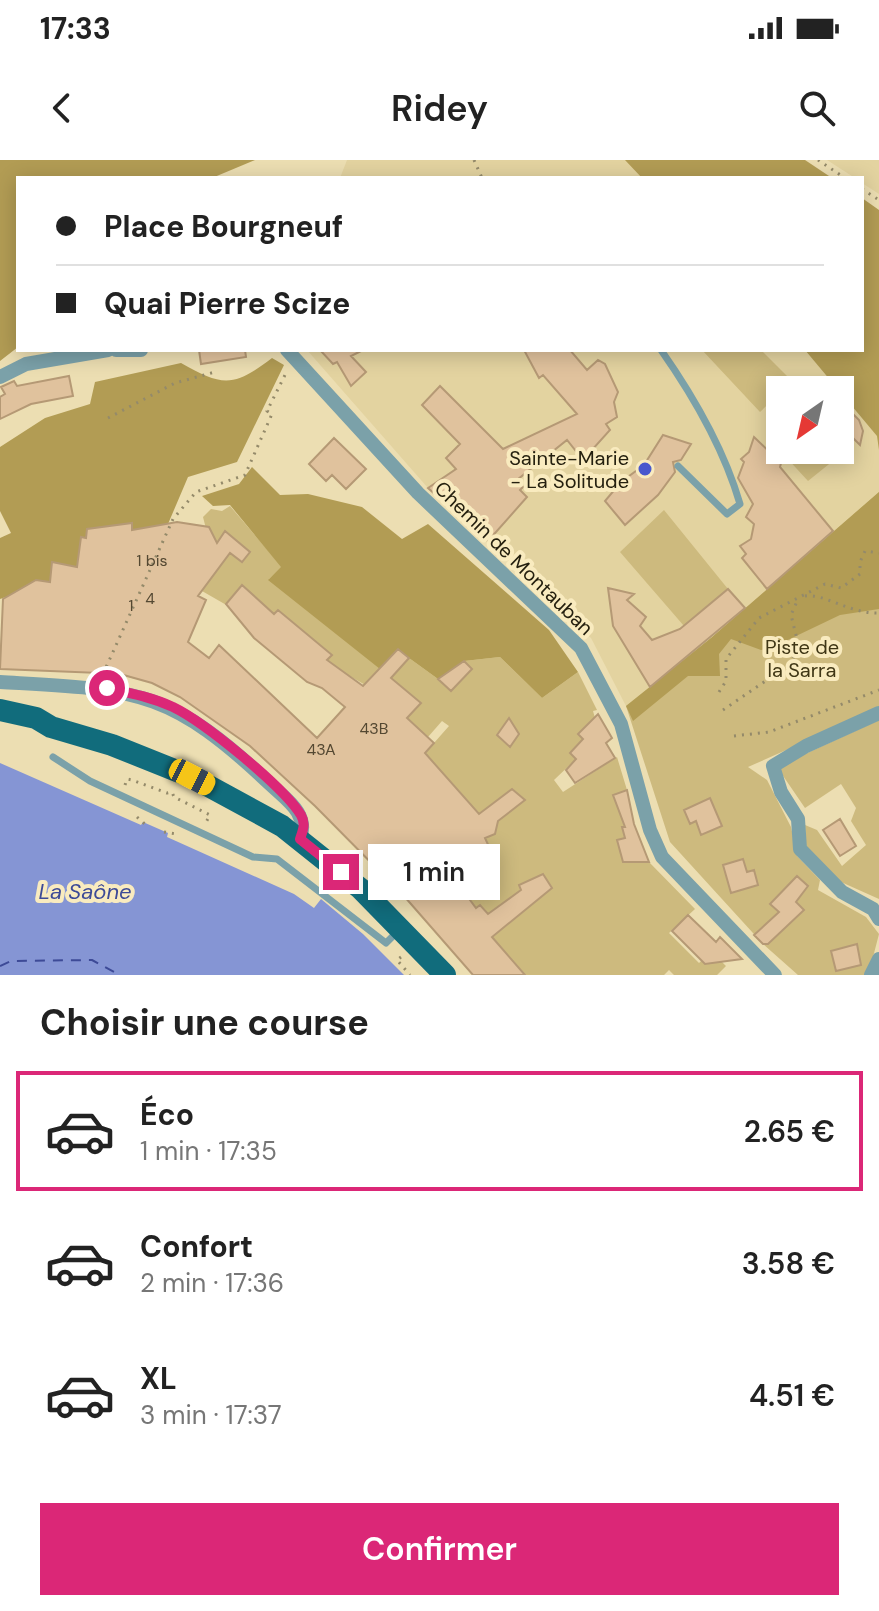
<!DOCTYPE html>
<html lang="fr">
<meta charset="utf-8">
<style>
:root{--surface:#fff;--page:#f2f2f2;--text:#222;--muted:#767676;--line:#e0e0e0;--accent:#db2777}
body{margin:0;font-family:"DM Sans",sans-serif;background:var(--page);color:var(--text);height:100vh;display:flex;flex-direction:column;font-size:30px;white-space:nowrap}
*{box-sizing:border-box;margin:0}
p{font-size:26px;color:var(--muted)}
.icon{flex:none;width:44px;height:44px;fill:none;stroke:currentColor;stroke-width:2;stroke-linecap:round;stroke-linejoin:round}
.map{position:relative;height:815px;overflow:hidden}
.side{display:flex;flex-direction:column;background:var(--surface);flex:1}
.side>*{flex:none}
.top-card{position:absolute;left:16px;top:16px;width:848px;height:176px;border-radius:0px;box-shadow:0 4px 20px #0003;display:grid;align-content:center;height:176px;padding:0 40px;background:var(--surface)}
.needle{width:52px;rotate:214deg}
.buttons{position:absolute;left:766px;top:216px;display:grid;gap:16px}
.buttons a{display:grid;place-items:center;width:88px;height:88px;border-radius:0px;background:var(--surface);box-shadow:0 4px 20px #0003;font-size:40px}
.end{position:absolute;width:36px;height:36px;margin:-18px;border:10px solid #db2777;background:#fff;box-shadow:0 0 0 4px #fff}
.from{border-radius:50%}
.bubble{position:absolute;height:56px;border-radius:0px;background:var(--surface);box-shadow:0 4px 20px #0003;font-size:26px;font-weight:600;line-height:56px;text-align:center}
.car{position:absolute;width:24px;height:48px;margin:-24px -12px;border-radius:10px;box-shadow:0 0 6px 2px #0007;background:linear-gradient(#f5c518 24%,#345 0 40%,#f5c518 0 76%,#345 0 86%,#f5c518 0)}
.top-card b{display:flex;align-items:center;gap:28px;height:76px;font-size:30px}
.top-card b+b{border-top:2px solid var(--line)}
.top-card i{width:20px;height:20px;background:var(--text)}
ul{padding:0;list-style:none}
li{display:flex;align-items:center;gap:24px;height:120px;margin:0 16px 12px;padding:0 24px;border:4px solid transparent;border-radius:0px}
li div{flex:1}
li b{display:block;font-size:30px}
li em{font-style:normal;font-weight:600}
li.selected{border-color:var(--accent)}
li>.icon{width:72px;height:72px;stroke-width:1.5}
h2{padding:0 40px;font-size:36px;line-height:96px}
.action{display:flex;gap:16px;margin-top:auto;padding:16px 40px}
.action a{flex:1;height:92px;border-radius:0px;background:var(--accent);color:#fff;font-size:32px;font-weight:600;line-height:92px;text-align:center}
.status{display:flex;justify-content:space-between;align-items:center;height:56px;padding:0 40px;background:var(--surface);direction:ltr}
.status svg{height:22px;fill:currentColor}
header{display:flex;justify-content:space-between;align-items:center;height:104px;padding:0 40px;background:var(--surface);font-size:36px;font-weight:600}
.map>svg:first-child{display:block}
.built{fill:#e3d3a0;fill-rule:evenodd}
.green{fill:#cdba7e}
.forest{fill:#b29c54}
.water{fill:#8595d4}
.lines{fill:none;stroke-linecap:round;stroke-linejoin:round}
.ferry{stroke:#3d4a97;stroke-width:2;stroke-dasharray:10 8;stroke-linecap:butt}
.building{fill:#e0c29d;stroke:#b59975;stroke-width:2}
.path{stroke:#948a6a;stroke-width:3;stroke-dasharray:2 6;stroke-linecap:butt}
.service{stroke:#7ba1a9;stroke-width:7}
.minor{stroke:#7ba1a9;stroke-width:14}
.primary{stroke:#116c7c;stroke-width:22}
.route{stroke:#db2777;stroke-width:10}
.poi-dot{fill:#4958cd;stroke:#f9ebbf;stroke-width:3}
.labels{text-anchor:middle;stroke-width:8;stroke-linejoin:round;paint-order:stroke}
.number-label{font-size:16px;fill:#544832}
.poi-label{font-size:20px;fill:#25200f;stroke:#f9ebbf;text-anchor:end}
.street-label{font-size:20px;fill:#25200f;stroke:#f9ebbf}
.park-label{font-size:20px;fill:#3f3615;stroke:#f9ebbf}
.water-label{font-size:22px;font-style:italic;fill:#3d4a97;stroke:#f9ebbf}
</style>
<div class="status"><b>17:33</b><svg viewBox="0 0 49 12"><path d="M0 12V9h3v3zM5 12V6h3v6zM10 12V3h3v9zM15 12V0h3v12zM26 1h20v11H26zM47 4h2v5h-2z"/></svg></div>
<header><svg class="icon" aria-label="back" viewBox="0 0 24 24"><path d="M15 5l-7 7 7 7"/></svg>Ridey<svg class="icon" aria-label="search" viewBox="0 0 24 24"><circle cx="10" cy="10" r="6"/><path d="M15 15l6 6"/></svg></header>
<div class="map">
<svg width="879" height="815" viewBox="0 0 879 815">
<rect width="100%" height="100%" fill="#ecdeb2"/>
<path class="built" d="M347,0H755L776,18H340Z
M827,0H879V34L862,23V18H855Z
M879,109V332L711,478L626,546L591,478L428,328L307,190H862ZM780,230H840V290H780Z"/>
<path class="green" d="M702,190H761L792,221L760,252Z
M840,278L849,288L808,321L785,296L793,290H840Z
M879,332V549L748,607L767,620L791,667L797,696L820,720L818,730L866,757L879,774L872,801L864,815H798L763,784L670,682L626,546L711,478Z
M230,346L282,407L269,419L391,517L409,498L438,519L464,501L500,497L542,538L578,512L597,550L593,551L595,558L576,599L554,620L563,632L617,597L627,630L613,635L627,666L622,668L625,678L617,681L623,702H649L695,749L669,773L699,803L711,791L726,806L717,815H674L669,810L664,815H525L462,745L469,739L461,713L479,707L475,697L490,691L485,678L495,674L497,666L475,657L427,599L426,592L449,566L442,561L428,577L374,530L202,431L212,392L203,357L211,349L222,351Z
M664,350L728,429L684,466L620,392Z
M879,560V739L841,722L806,686L805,665L817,670L842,706L866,685L851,661L856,648L841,624L805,648L777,607Z"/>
<path class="forest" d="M0,0H255L212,18H18V187L0,201Z
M625,0H805L832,18H642Z
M862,38L879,50V290L877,276L805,190H862Z
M272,198L284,205L237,302L188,317L168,364L49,422L0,439V378L11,373L0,351V287L45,258L90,244L95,222L181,203C223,227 234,227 272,198Z
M252,307L280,335L308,334L362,347L402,379L428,364L549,470L578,512L542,538L500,497L464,501L438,519L409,498L380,509L268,420L281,407L230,345L213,346L202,336L239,324Z
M879,332V449L840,455L771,488L761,490L731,479L719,494L720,516H688L633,561L626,546L711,478Z"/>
<path class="water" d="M0,603L141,665L143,662L168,673L167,677L294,734L314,748L321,739L363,774L404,815H0Z"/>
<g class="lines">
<path class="ferry" d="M0,806L11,801L92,800L120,815"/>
</g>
<path class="building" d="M199,190H245L246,197L201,204Z
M320,190H363L351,196L366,212L351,226L337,202L333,204Z
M524,190H570L587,210L598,200L605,204L618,232L614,242L617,257L606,264L610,270L583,300L567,280L517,320L523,327L520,330L527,337L488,381L428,328L456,309L446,298L460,284L422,245L440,226L503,289L577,254L543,215L539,218Z
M69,216L73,236L31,244L0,259V237L5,234L1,227L14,221L17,226Z
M840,241L859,260L863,271L860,285L840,265Z
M663,275L691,284L681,300L673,302L675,312L658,335L625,365L605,341L621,322L644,305Z
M754,277L781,303L780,307L833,371L767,429L742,398L746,394L740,386L751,379L754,364L746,357L753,344L738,318L744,302L741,299L749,292Z
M334,278L366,309L346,329L332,315L326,321L309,304Z
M177,362L209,367L217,383L225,371L250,392L242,402L230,393L198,436L206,440L188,482L209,498L219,485L317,578L345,547L322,528L307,522L254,478L226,444L242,425L274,454L278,450L332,495L327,500L363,526L398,489L409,498L391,518L421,543L407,558L434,583L425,593L479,654L512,629L525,640L498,661L495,674L485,678L491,691L469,699L473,708L453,717L476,748L480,745L488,754L521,730L519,725L543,714L552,728L492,777L525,815H473L404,736L315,646L250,586L180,537L152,523L102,509L100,513L0,509L3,439L36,420L50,422L52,402L77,407L81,377L86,378L87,369L132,363V370Z
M608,428L634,434L627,440L646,457L640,466L652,480L680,469L728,429L745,448L650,527L613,466Z
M464,501L472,509L451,531L438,519Z
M598,554L612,578L606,583L615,598L575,623L566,610L576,599L570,593L583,579L578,574Z
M509,558L519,574L510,587L497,575Z
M627,630L634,664L649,702H623L617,680L625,678L622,667H625L613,635Z
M710,638L722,666L701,675L696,661L690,664L684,650Z
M840,659L856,686L840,696L823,670Z
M743,699L747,712L754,710L758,725L731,733L723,705Z
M797,716L808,726L796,742L804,750L768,784H763L754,775L779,752L770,744Z
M688,755L716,782L720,777L742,799L705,804L672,771Z
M857,784L861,805L836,811L831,791Z"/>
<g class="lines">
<path class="path" d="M474,0L482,18
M818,0L845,18
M862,29L879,40
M108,258L175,223L215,212
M805,436C824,433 850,454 879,453
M103,514L173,359L196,332L245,315L272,254L267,251L286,213
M719,532L726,521V499L759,458L825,424L841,428L860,414V402L865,391L879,393
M723,550L789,505L799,487L791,455L798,439
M734,576L769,572L879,530
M125,625L127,619L132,620L167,633L172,632L174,637L210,655L205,664
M137,657L146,665
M164,672L176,674
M401,797L397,800L410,815"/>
<path class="service" d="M661,190C694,237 724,289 740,344L727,354L678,306
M53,597L90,621L253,697L277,699L386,783L397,772"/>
<path class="minor" d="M116,190H141
M287,190L418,333L581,488L621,564L650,670L662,697L775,815
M0,217L26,204L108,190
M0,522C136,530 168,527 271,625C288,641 309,654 300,679
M879,553L806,586L773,606L781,632L798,659L800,689L842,732L873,749L879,759
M871,815L879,799"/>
<path class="primary" d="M0,550L36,558L51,567L112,585L192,617L282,666L361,729L445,815"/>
</g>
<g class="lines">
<path class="route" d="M107,528C130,533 151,537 173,547C204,562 283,626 301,655C306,664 303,670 300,679L341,712"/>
</g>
<circle class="poi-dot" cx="645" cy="309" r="8"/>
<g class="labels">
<g class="number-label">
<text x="152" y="406">1 bis</text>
<text x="150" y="444">4</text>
<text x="131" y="451">1</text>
<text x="374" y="574">43B</text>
<text x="321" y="595">43A</text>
</g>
<g class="poi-label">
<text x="629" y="305">Sainte-Marie<tspan x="629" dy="23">- La Solitude</tspan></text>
</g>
<g class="street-label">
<text transform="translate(514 398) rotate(44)" y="7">Chemin de Montauban</text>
</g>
<g class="park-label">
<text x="802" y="494">Piste de<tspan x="802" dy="23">la Sarra</tspan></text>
</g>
<g class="water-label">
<text x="85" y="739">La Saône</text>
</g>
</g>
</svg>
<div class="buttons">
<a><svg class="needle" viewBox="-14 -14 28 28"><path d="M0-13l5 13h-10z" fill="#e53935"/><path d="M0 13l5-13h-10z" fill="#767676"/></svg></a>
</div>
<i class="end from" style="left:107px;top:528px"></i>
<i class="end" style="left:341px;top:712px"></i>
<div class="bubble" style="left:368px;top:684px;width:132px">1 min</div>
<i class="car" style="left:192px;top:617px;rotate:117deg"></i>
<div class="top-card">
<b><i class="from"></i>Place Bourgneuf</b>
<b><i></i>Quai Pierre Scize</b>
</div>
</div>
<section class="side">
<h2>Choisir une course</h2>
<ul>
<li class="selected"><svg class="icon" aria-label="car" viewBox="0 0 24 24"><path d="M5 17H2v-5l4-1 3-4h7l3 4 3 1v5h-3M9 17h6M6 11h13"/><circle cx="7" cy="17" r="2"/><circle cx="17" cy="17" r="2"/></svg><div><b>Éco</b><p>1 min · 17:35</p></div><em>2.65 €</em></li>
<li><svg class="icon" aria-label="car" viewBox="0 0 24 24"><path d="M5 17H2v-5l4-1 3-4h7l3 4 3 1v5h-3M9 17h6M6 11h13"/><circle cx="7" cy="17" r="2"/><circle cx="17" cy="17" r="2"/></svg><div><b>Confort</b><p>2 min · 17:36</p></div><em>3.58 €</em></li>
<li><svg class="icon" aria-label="car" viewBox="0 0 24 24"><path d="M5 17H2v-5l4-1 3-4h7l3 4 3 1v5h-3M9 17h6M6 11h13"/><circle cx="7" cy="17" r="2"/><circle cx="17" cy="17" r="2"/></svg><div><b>XL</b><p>3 min · 17:37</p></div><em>4.51 €</em></li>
</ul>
<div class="action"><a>Confirmer</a></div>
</section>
